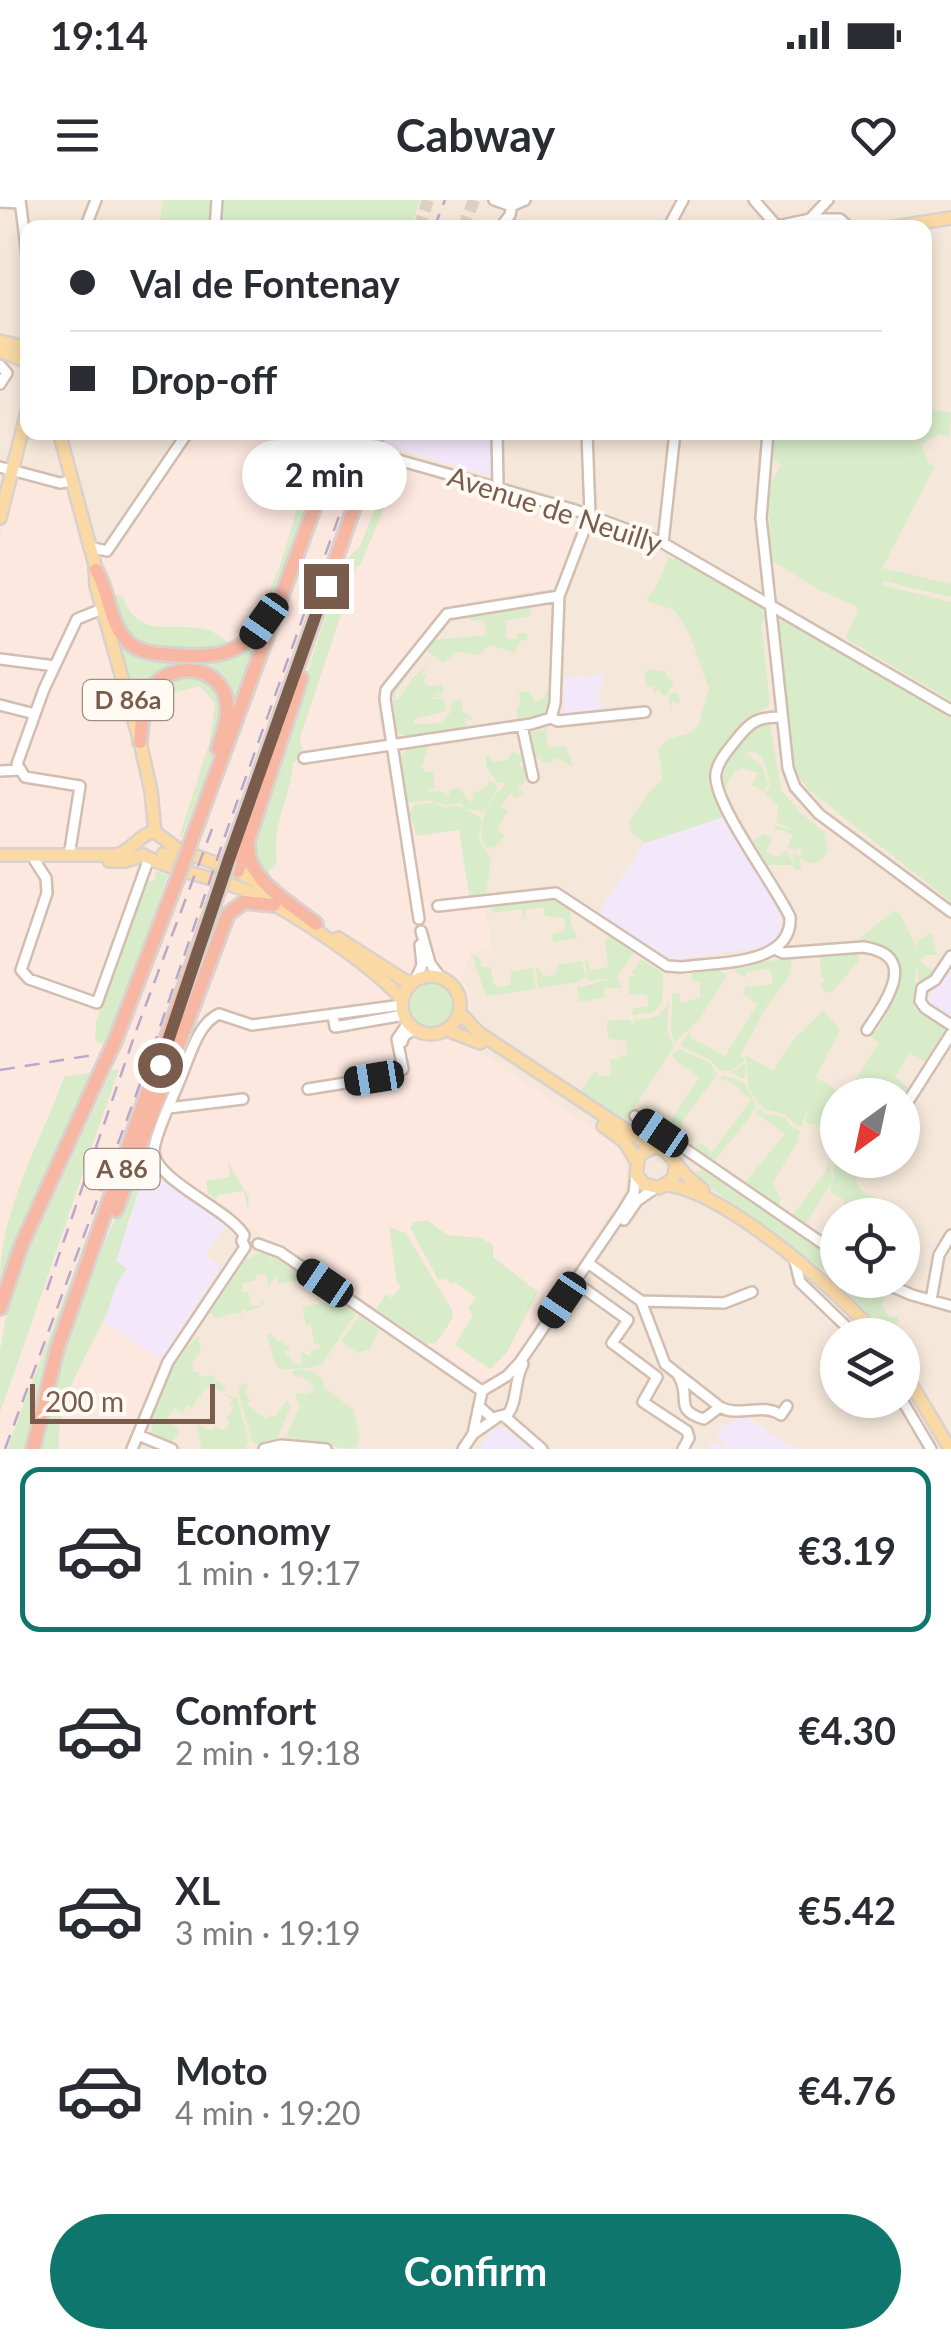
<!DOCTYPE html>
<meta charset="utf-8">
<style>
:root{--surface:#fff;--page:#f2f2f3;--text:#2b2b33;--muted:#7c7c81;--line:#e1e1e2;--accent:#0f766e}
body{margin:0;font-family:Lato,sans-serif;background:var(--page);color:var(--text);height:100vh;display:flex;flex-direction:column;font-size:38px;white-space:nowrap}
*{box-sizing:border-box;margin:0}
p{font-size:32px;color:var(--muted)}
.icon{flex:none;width:55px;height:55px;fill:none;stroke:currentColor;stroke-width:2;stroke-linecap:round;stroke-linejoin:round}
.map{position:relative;height:1249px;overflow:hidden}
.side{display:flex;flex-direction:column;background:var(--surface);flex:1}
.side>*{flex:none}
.hud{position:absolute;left:20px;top:20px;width:912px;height:220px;border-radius:20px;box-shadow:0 5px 15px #0003;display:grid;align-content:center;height:220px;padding:0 50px;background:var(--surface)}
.needle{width:65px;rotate:213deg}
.controls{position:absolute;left:820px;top:878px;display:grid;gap:20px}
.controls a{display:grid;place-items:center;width:100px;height:100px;border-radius:50%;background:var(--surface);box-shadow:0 5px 15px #0003;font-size:50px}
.scale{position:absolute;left:30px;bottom:25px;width:185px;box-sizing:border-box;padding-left:10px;border:5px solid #7a5c4d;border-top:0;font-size:28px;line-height:35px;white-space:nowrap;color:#7a5c4d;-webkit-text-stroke:8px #fffaf3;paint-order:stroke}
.end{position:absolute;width:45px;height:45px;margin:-22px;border:12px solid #7a5c4d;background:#fff;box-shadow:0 0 0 5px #fff}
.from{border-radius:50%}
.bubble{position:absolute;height:70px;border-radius:35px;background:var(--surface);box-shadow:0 5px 15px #0003;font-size:32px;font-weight:700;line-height:70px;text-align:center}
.car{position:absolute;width:30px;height:60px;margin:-30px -15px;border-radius:12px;box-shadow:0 0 8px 2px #0007;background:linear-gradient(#222 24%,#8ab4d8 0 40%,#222 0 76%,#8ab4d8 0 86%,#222 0)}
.hud b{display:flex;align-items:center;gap:35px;height:95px;font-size:38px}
.hud b+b{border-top:2px solid var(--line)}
.hud i{width:25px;height:25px;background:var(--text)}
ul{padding:18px 0 0;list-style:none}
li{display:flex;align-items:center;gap:30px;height:165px;margin:0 20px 15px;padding:0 30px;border:5px solid transparent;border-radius:20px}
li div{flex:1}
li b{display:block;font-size:38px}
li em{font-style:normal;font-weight:700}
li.active{border-color:var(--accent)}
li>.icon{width:90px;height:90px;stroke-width:1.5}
.button{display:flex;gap:20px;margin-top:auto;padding:20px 50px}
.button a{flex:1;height:115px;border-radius:60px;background:var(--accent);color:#fff;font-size:40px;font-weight:700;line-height:115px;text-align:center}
.status{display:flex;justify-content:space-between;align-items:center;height:70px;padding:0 50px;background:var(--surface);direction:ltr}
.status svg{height:28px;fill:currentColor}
header{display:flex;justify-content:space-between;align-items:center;height:130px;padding:0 50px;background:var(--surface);font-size:45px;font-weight:700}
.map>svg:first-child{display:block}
.residential{fill:#f5e8da;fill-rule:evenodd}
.commercial{fill:#fde8e0}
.education{fill:#f3e8fa}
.green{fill:#d8ecc9}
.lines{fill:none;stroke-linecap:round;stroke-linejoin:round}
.highway-tunnel{stroke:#dcd0c4;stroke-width:12;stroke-dasharray:12 6;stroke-linecap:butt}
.minor-casing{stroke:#d1beb0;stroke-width:14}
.major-casing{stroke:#dad1cd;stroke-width:16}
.highway-casing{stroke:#dad1cd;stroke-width:18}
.minor{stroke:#fff;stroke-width:9}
.major{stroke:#fbd9a5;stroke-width:11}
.highway{stroke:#f7b7a3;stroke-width:12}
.rail{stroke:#b9a8c9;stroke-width:2.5;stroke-dasharray:15 10;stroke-linecap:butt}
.minor-bridge-casing{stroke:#d1beb0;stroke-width:14;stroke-linecap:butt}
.highway-bridge-casing{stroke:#dad1cd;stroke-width:18;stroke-linecap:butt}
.minor-bridge{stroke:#fff;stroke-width:9}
.highway-bridge{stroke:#f7b7a3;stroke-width:12}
.route{stroke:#7a5c4d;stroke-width:12}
.labels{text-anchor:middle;stroke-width:8;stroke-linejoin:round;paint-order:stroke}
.shield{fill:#fffaf3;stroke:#a28b7f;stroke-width:2.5}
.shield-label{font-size:25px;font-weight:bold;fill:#7a5c4d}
.street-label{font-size:28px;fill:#7a5c4d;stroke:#fffaf3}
</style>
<div class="status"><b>19:14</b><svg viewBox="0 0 49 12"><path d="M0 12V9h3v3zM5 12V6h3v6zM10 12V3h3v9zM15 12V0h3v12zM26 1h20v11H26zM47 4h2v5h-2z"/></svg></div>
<header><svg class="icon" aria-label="menu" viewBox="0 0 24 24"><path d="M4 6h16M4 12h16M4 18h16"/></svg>Cabway<svg class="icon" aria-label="heart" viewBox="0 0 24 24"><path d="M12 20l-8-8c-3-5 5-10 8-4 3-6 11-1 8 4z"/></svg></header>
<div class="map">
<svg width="951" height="1249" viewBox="0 0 951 1249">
<rect width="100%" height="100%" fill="#fdf6ec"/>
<path class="residential" d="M0,0H951V1249H800L784,1243L743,1214L730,1224L724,1249L713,1242L708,1249H124L160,1160L90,1112L145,969L255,1030L388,1116L470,845L461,776L485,708L472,709L458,630L399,639L376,505L382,482L436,414L454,404L555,387L574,333L570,319L561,313L342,250H325L265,233L925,232V28H28V232L191,233L107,353L79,344L18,275L0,344ZM838,895H902V960H838ZM838,1015H902V1080H838ZM838,1135H902V1200H838Z"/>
<path class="commercial" d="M191,233H265L325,250L342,249L544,307L570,319L574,333L555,387L454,404L442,409L383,482L376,505L399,638L459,630L471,708L485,707L492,748L468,753L461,776L471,793L470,845L616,945L627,965L625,990L509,1168L495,1178L482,1179L255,1030L146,969L90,1112L161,1160L124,1249H0V344L19,274L65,288L79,344L106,353Z"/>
<path class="education" d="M388,233H493V277L384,245Z
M604,474L598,496L604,511L564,515V478Z
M723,617L781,713V731L771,746L670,760L598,713L645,643Z
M951,767V818L947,816L944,819L925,803L943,771L947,773Z
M145,969L226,1025L205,1055L221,1067L161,1160L90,1112Z
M743,1214L784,1243L800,1249H708L713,1242L724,1248L726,1244L716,1235L724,1224H730Z
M498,1228H504L533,1249H479L490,1232Z"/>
<path class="green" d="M163,0H211L209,27H141L142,21L160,22Z
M222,0H420L411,27L219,28Z
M925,209L951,213L949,237L938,234L922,245L928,263L935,266L882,368L951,384V397L883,381L882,385L951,402V501L845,438L858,412L856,406L817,389L771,360L768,281L773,280L781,265L772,259L773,233L925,232Z
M285,233L293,237C297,252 309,273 308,288C306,317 266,417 246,437C226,457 157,455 135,440C118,428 116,411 112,393L123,397C139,442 174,420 208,430C215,432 223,439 230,443C276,409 288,334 305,281L285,277Z
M393,264L401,267L361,364L357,367L300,538L304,555L293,563C290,599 271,627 277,663L264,677L251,649L332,396L347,359L360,346Z
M668,358L680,359L761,407L766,418L761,424L770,505L744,520L710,566L708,583L723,617L645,643L631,632L629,622L647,595L663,579L658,549L668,539L689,533L698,526L709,489L689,433L674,410L646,400L657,385Z
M530,408L531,416L505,421L507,436L502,434L510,440L517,438V433H527L528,440H522L514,453L490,445L478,455L458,452L443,463L426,450L433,440L487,435L484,420L472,421L468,417L492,413L495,422L494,413Z
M782,418L864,462L862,471L869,465L951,518V702L808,589L797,575L793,561L778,425Z
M261,431L235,508C228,464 172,444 146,485C141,494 140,506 138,516L120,440L208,460C232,459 244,446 261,431Z
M421,456L396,491L395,500H399L410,481L431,460L422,472L426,475L423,482L428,486L442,485L444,493L433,494L444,496L426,499H444L446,511L414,519V524L441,523L450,513L452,501L461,500L463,512L473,518L470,521L466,517V527L412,536H404L396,530L393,492Z
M649,469L665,471L669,480L674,481L668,494L678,493L680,505L672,501L671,515L668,494L664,496L658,489L654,494L653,486L647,487L644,473Z
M189,473C201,479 214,482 220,495C233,521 192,608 182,637H179L209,544L215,503L200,486L161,496L150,508L158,485Z
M549,488L546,513L518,519L516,512L520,503L519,492L529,491L535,501L542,500Z
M762,524L770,525L781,590L801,613L824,632L828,650L823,659L813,664L800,658L801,668L795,671L793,665H768L753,641L765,634L772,639L766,651L776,658L786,650L794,664L793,653L800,657L801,648L794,650L787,647L793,635L777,629L774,634L776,626L794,630L777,622L778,606L765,594L770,585L764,561L757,553L749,551L741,563L749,555L762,566L768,585L764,591L752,585L758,573L742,568L738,572L736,570L723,590C719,564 741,537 762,524Z
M546,529L548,547L566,546L573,567L557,558L547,565L548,558L545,564L540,560L542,555L539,559L533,555L530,532Z
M428,546L426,556L423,557L424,565L420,566L425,572L433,571L435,588L428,589V592L440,591L448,597L451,589L459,588L470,602L473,601L472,594L487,587L488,580L496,584L497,590L484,612L466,609L482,619L479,640L491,658L486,694L469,696L459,630L417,636L409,612L415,605L434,602L445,608L452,605L465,608L460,603L445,605L430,600L408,603L401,556L408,549Z
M514,551L523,558L518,569L526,563L528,577L523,584L517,586L523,592L517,599L510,593L501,607L508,611L497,630L505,636L495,647L488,648L482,642C479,620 490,596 508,583H498L486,566V555H490L492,562L507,560Z
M156,671L168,675L107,847L95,841L96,822L145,681H154Z
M550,698L570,710L571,724L578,738L553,742L552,735L565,730L564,718L545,716L543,707L525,710L526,723L521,709L492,713L491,707Z
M893,711L900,714L914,742L916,753V743L928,734L932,735L937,755H925L920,762L935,772L920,785L916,764L914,808L936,822L917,808V801L943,822L941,825L945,823L951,828V832L946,828L925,861L910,853L895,877L911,890L896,895H845L879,843L867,834L869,830L875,832L878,829L892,803L888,800L897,785L898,767L857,741Z
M609,736L634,753L617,777L622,788H605L604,798L579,802L577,784L581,787L613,778L588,781L585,761H588L590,770L608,767L605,741Z
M861,752L858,762L830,794L820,787L825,779L821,776L820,758L816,756Z
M472,755L479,758L482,767H491L493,784L497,787L510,785L511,772L532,768L536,789L486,796Z
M791,758C794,779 776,792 766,808C757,823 751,839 741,853L744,861L732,870L721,871L710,860L680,846L690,831L691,838L725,856L757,804L743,794L747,784L750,787L773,784L770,769L746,772V777L736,773L733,766Z
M641,759L663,773L662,802L654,812L631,815L634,808L649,807L647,795L629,794V776H636L632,772Z
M582,761L586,778L579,779V782L538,788L536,768H539L543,776L555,775L558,765Z
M718,769L727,775L699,820L675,842C666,827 676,811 671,794L679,793L681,803L700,798V782L692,780L691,773Z
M408 806a23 23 0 1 1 46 0a23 23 0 1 1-46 0Z
M669,798L667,830L674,847L625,921L579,892L596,871L599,877L611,875L610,860L627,854L626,841L609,839L606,824L611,820H630L633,826L634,820C653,818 664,818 669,798Z
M824,810L840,830L816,876L821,883L822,880L843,895H838L837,924L827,925L837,926L838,960H853C855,993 864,994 890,1002L887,1007L870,1011V1015H853L854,1012L843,1004L845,1001L831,992L830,985L805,1025L793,1016L830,964L832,984C835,957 841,946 820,925L806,923L807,910L802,925L798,927L784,914L763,909L748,888L747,868L744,879L731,873L744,864L748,868L745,855L773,871L793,840Z
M680,849L710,863L717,875L683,920L678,938L666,928L699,877L676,861L672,854Z
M119,869C78,983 42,1098 0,1212V1151L7,1110L24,1061L112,870Z
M93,872L19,1029L0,1081C0,1009 40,944 64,877Z
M723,875L744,882L756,905C746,926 728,942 714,962L695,948L699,942L712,952L751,900L732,883L719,878Z
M760,909L766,914L784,917L791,926L800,931L797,943L773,982L781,1000L778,1005L744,984L785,934L755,912Z
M144,950L156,975L145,970L116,1061L127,1069C113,1085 115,1093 108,1111C89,1154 55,1200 59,1249H40C56,1144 104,1047 144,950Z
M119,951L122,952L46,1166L28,1249H7Z
M228,962L249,998L248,1011L244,991L219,995L216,999L208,994L206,981L230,977Z
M701,969L837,1060L838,1080H866L882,1090L884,1101L881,1104L890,1118L899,1115L896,1130L887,1135L833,1077L693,975Z
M427,1020L447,1035L481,1038L493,1045V1057L538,1092L507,1152L490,1169L455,1145L473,1115L468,1109L476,1097L454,1082L452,1084L444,1079L438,1080L410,1027L414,1022Z
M389,1027L406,1033L452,1110L453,1118L436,1143L427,1144L376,1109L386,1094L392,1098L401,1086L397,1083Z
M261,1052L270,1054L273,1067L272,1055L302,1076L301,1080L280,1084L275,1077L269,1086L265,1073L256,1075V1080L242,1084L243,1092H248L251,1106L261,1105L260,1100L265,1099L261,1107L247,1111L242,1109L241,1115L236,1113L216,1118L210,1113L245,1060Z
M338,1100L356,1114L322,1164C311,1170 294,1167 281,1170L276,1166L267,1136L271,1134L278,1141H283L284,1145H289V1149L285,1151L286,1155H290L292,1164L302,1163L301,1153L311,1156L310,1151L320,1148L319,1144H314L311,1124L306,1125L302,1107Z
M360,1116L379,1130L370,1149L357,1153L341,1141Z
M198,1136L201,1151L192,1163L194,1172H199L200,1177L215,1175V1181L226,1186L222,1193L211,1186L205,1188L192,1208L188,1205L182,1213L174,1208L166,1220L180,1230L172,1242L153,1233C144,1212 180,1150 198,1136Z
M301,1169L314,1172L324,1182L323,1187L353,1209L360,1238L355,1249C335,1249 315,1240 292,1238L294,1233L291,1238L286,1237L300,1206L295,1197L298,1193L309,1194L314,1186L302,1177L294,1176L293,1171Z
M243,1183L248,1186L245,1191L250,1201L247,1205L267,1219L271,1215L275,1217L286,1201L291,1205L278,1237L258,1244L252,1241L239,1195L238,1187Z
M224,1194L237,1198L249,1242L245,1249H202L197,1224L212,1231L215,1227L224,1230L230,1223L226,1219L234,1208L230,1205L233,1200Z"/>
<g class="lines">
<path class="highway-tunnel" d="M419,28L428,0
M463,28L474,0
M371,260L381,232"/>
<defs>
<path id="minor" d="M20,0L28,63
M494,0L511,6
M754,0L776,25
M0,2L20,3
M511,6L525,0
M810,19L828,0
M85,28L96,0
M215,28L217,0
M500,28L510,15L513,0
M668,28L683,0
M768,28L810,19H840L850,28
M0,165L7,173L0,184
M302,232L325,239L327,232
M497,232L498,287
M768,232L761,318L788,568L795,587L819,614L951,712
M391,258L575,310L663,343L951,510
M0,267L60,283L72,281
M663,343L675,232
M89,347L107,351L188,232
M0,459L55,466
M0,505L35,514
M551,518L555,503L559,396L590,315L587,232
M522,526L533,577
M304,558L531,524L551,518L558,521L645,512
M0,571L20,570
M69,656L80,586L25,577L17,564L44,489L77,419L102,409
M35,661L46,678L47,693L21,770L29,779L97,803L149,658
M438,706L556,693L667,766L681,767C716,762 793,766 790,717C776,686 711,601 716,573C718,561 728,550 736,540C750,522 757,517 780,517
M419,719L385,499L386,490L447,414L559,396
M421,731L430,763L440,777
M777,750L783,753L863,747C921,755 885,803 867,830
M951,756L935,780L922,788L920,801L925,808L951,825
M416,779L422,765L420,745
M333,815L335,827L404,815
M402,842L404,836L414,829
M403,869L397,839L408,823
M308,889L395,875L403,869
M169,908L243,899
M902,911L951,834
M635,916L670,940
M659,948L670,940L678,944L838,1054
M624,1020L637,1001L654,989
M258,1044L280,1052L482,1191
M245,1047L242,1041L244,1035C227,1008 156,981 154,952C153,937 177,889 183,872C191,852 199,823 219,814L252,825L402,805
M794,1057L800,1082L855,1135
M588,1063L641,1101L665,1164L720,1207C739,1218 762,1202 781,1215L787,1206
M877,1080L912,1095L951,1106
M579,1085L628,1120L612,1143L657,1177L643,1202L687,1231L689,1238L683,1249
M931,1100L939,1055L951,1035
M641,1101L724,1103L752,1092
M679,1177C692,1197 672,1210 704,1219L720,1207
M902,1200L931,1249
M480,1207L492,1218L508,1214C518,1200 514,1180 523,1164
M504,1216L542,1249
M473,1234L482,1191L507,1176L520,1162L623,1011L634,993L636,974
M138,1235L172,1249
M132,1249L168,1162L245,1047
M264,1249L281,1245L326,1249
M463,1249L473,1234L496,1218"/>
<path id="major" d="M888,28L951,18
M0,141L28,148
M0,151L28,162
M59,232L95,365L96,386L140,542L151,591L155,632
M0,318L28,208
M155,632L179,650L238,671L265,688
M163,654L188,660
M0,655H117C133,650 140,633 155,632
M143,655C171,670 207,676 237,687C283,704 370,764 402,799
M109,661H126L143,655
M338,738L410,784
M402 805a29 29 0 1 1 58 0a29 29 0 1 1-58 0Z
M460,813L479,833L653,948
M447,830L480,843
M603,926L625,942L636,961
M676,964L673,979L659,988L644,984L636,974L639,956C664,935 669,958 684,973C689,979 696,984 703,990
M667,985C724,991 839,1091 876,1135
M902,1169L950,1249"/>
<path id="highway" d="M96,370C110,393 108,422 128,442C140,453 156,454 172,455C215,459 251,455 268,410
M140,542C142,527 141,510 147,496C164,460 220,461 227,503C229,518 222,534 218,549
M190,644L336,249
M248,646C248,682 291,703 316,724
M229,659L371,260
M238,671L301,478
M115,841L177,680
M116,1010L228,714L244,702L274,705
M0,1108L21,1046L99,875
M33,1249L57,1149L218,692"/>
</defs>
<use href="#minor" class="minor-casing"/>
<use href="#major" class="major-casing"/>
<use href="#highway" class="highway-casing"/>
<use href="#minor" class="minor"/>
<use href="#major" class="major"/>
<use href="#highway" class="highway"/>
<path class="rail" d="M434,28L445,0
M0,870L106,853
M47,1090L136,831L212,629
M5,1249L147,865L226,633L369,232"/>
<defs>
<path id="minor-bridge" d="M325,239L391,258"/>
<path id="highway-bridge" d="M177,680L190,644
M218,692L229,659
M99,875L115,841"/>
</defs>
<use href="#minor-bridge" class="minor-bridge-casing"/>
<use href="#highway-bridge" class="highway-bridge-casing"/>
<use href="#minor-bridge" class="minor-bridge"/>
<use href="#highway-bridge" class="highway-bridge"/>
</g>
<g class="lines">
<path class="route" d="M160,865L229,659L326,386"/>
</g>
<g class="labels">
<g class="shield">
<rect x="83" y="480" width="90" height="40" rx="8"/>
<rect x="84.5" y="949" width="75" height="40" rx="8"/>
</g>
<g class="shield-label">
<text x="128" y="509">D 86a</text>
<text x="122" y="978">A 86</text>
</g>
<g class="street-label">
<text transform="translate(555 310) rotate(18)" y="10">Avenue de Neuilly</text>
</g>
</g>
</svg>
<div class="controls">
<a><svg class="needle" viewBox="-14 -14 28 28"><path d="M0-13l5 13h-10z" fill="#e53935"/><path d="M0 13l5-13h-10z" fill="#7c7c81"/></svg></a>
<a><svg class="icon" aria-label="locate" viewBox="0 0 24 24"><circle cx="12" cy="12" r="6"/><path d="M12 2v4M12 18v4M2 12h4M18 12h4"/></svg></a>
<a><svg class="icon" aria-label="layers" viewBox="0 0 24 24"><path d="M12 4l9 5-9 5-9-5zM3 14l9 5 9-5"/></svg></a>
</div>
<div class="scale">200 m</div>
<i class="end from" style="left:160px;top:865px"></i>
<i class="end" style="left:326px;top:386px"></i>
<div class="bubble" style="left:242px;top:240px;width:165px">2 min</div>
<i class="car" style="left:264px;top:421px;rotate:215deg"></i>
<i class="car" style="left:374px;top:878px;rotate:261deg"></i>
<i class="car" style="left:660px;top:933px;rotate:304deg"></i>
<i class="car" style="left:325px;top:1083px;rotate:304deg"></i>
<i class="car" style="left:562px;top:1100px;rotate:214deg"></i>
<div class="hud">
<b><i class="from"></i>Val de Fontenay</b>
<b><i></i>Drop-off</b>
</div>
</div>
<section class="side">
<ul>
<li class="active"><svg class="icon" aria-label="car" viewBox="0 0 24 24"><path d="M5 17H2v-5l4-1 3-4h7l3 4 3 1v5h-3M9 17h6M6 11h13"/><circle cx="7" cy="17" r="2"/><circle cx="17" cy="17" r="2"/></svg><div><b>Economy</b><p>1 min · 19:17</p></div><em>€3.19</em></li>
<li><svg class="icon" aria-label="car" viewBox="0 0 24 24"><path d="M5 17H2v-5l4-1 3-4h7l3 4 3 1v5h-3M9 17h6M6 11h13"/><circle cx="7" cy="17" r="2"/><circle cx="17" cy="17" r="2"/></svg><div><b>Comfort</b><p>2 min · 19:18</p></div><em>€4.30</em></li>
<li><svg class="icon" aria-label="car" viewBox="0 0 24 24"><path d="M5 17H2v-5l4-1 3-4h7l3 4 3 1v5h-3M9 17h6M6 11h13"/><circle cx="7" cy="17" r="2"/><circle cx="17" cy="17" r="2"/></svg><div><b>XL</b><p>3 min · 19:19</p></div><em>€5.42</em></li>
<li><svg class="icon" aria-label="car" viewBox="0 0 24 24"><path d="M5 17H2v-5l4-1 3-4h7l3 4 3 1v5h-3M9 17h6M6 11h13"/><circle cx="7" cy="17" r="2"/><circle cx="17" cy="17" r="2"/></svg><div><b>Moto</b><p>4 min · 19:20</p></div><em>€4.76</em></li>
</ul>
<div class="button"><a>Confirm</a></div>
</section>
